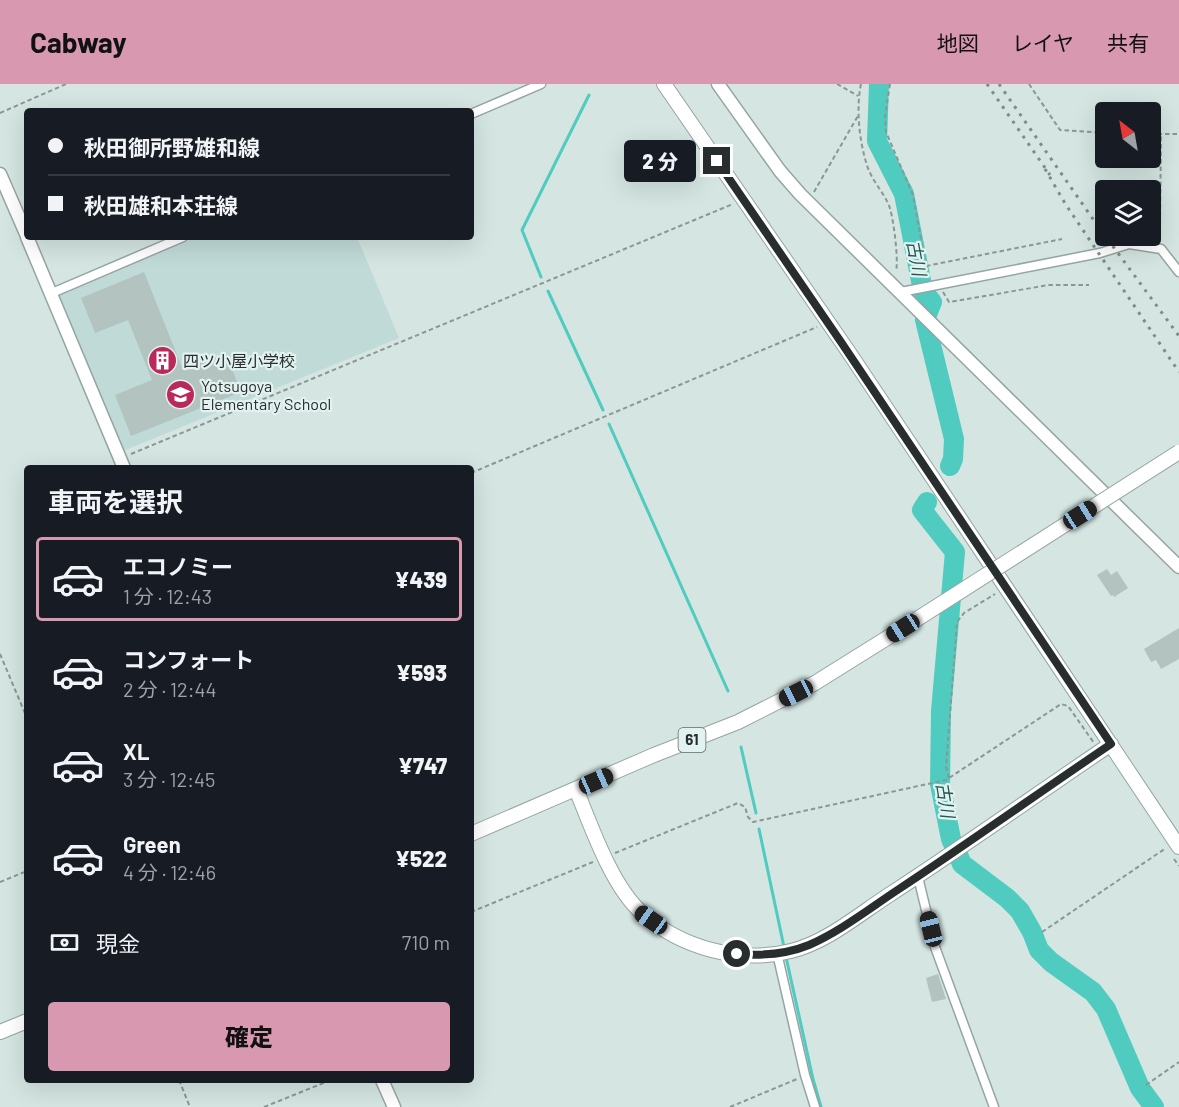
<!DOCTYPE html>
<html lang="ja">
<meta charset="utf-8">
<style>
:root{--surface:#171b24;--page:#20242c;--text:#f1f3f6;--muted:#9ea1a6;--line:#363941;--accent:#d899b0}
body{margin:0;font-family:Barlow,"Noto Sans JP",sans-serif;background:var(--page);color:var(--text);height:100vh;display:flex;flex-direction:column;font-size:22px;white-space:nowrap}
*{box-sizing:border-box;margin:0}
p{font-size:20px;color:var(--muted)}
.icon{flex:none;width:33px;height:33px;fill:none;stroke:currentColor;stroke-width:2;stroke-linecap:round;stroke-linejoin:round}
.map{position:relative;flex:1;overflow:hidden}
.sheet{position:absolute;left:24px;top:381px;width:450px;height:618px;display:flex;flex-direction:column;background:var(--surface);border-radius:6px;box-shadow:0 6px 24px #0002}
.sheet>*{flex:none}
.guide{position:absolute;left:24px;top:24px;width:450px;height:132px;border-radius:6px;box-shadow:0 6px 24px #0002;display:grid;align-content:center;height:132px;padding:0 24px;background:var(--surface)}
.needle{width:39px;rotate:329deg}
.tools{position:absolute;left:1095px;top:18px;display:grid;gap:12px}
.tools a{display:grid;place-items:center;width:66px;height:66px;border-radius:6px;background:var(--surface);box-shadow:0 6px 24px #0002;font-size:30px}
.end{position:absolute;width:27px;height:27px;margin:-14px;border:8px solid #282e2d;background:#fff;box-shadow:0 0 0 3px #fff}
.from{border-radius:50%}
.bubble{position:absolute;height:42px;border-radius:6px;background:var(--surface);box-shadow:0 6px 24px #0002;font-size:20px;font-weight:800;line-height:42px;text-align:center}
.car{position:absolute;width:18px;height:36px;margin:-18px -9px;border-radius:8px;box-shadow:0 0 4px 2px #0007;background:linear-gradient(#222 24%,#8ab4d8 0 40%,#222 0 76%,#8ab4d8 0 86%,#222 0)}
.guide b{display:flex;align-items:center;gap:21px;height:57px;font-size:22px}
.guide b+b{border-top:2px solid var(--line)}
.guide i{width:15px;height:15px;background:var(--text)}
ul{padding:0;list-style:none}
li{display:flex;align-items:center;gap:18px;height:84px;margin:0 12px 9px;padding:0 12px;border:3px solid transparent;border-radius:6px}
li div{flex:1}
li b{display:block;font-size:22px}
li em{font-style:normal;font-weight:800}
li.selected{border-color:var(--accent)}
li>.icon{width:54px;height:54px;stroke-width:1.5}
h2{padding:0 24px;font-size:27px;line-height:72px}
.pay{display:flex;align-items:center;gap:15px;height:66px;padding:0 24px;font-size:22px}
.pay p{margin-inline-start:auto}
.primary-button{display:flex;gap:12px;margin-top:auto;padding:12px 24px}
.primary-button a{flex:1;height:69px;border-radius:6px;background:var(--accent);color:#111;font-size:24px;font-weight:800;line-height:69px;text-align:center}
header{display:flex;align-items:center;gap:36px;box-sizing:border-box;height:84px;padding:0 30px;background:var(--accent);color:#111}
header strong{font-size:28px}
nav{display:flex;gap:33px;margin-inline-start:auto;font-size:21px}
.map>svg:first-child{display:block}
.built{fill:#c0dad7}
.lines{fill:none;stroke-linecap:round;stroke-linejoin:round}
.stream{stroke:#4fcbbf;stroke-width:3}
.river{stroke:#4fcbbf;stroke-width:20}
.building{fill:#b2c3c0}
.street-casing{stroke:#95a5a3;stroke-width:11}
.secondary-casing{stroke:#95a5a3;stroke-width:15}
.primary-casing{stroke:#95a5a3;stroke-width:16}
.path{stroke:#8a9795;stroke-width:2;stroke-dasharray:4.5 3;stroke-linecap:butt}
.street{stroke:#fff;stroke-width:8}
.secondary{stroke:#fff;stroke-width:12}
.primary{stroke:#fff;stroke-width:14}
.rail{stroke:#808c8a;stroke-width:3;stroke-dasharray:3 6;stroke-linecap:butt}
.primary-bridge-casing{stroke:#95a5a3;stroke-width:16;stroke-linecap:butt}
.primary-bridge{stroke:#fff;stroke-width:14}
.route{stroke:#282e2d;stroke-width:8}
.labels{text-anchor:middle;stroke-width:4.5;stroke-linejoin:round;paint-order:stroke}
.shield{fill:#e1f2f0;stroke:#606968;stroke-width:1.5}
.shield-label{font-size:15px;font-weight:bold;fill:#282e2d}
.poi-label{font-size:16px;fill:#282e2d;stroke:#e1f2f0;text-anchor:start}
.water-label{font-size:18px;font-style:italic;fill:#235751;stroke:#e1f2f0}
</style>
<header>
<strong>Cabway</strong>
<nav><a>地図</a><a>レイヤ</a><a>共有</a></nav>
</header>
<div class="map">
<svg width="1179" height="1023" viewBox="0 0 1179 1023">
<rect width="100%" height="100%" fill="#d4e5e2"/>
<path class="built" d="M197,153H357L399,254L123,367L58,212Z"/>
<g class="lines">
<path class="stream" d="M541,193L522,146L589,11
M548,207L603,326
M609,340L728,607
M741,663L756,729
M759,745L784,863
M786,873L813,995L821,1023"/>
<path class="river" d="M879,0L877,57L904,110L923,207L932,218L925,236L954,355L953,375L950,382
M927,418L922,426L955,468L941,627L940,700L951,755L962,780L1007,814L1020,827L1032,848L1039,866L1051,878L1093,908L1106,925L1140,1004L1154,1023"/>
</g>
<path class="building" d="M144,188L183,286L226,269L241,308L131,352L115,311L152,296L128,236L95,249L81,214Z
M1107,485L1111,491L1117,487L1128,504L1114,513L1113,511L1111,512L1097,491Z
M1179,544V575L1161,585L1156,576L1151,578L1144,565Z
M938,890L946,915L932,918L926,894Z"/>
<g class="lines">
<defs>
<path id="street" d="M471,30L541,0
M901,208L1100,169L1129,160L1161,165L1179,188
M52,209L183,153
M918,793L935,863L994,1023
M777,869L805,991L815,1023"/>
<path id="secondary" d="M718,0L780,87L800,110L1179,483
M0,90L27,152
M27,153L124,384
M382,996L394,1023"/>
<path id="primary" d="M664,0L850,270L1179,763
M576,705C591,742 612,803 642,829C681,864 739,880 791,867C827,858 858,831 889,811C964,762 1037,710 1111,660
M471,750L654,671L738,638L815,599L903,544
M0,948L27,937"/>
</defs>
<use href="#street" class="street-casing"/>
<use href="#secondary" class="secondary-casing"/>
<use href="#primary" class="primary-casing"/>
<path class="path" d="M837,0L858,12
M861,0C856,24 859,54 866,78C870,94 881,105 888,119C893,128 899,177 896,187
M890,0L885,32L886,48L913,111L928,194
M1029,0L1060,46L1106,49
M0,29L66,0
M1150,50H1179
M814,108L859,30
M1157,154L1160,146L1161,50
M926,182L1062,155
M943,208L949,218L1049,201H1089
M131,370L733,120
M471,389L817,243
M0,570L27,634
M949,694L946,683L957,538L964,529L995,510
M615,769L738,719L745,723L748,733L753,738L946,696L1061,620L1068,622L1094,659
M1174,775L1179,782
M0,798L27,787
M471,828L593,778
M1042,848L1166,764
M179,996L190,1023
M1146,1001L1179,978
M264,1023L331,996
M730,1023L797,995"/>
<use href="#street" class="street"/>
<use href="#secondary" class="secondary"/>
<use href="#primary" class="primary"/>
<path class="rail" d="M987,0L1050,91
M999,0L1095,138L1179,252
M1045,85L1066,121L1179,288"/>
<defs>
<path id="primary-bridge" d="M903,544L1179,368"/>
</defs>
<use href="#primary-bridge" class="primary-bridge-casing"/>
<use href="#primary-bridge" class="primary-bridge"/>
</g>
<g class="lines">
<path class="route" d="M717,77L841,258L1111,660C1040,708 970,758 899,805C870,824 841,847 809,861C787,870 761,872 737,870"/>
</g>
<defs>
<symbol id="building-disc" viewBox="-11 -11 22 22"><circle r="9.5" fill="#b92a5b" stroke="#e1f2f0"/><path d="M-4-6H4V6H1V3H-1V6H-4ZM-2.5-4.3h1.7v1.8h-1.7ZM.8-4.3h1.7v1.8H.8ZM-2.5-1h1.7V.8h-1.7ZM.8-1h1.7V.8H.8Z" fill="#fff"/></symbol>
<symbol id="school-disc" viewBox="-11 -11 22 22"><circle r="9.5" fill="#b92a5b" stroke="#e1f2f0"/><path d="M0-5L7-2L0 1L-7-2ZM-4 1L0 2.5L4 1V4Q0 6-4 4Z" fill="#fff"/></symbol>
</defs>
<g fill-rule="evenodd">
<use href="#building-disc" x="146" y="260" width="33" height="33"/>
<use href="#school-disc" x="164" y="294" width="33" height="33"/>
</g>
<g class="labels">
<rect class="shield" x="678.5" y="644" width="27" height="24" rx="4.5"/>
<g class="shield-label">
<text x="692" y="661">61</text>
</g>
<g class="poi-label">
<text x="183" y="283">四ツ小屋小学校</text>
<text x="201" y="308">Yotsugoya<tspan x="201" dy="18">Elementary School</tspan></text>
</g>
<g class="water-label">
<text transform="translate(916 174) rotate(79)" y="6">古川</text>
<text transform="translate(945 716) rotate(81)" y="6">古川</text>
</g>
</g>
</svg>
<div class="tools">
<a><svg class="needle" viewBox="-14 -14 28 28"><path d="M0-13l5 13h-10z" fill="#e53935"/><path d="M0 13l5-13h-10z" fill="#9ea1a6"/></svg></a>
<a><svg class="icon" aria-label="layers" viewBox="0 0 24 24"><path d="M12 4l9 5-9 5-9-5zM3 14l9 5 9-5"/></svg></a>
</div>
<i class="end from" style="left:737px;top:870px"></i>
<i class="end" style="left:717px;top:77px"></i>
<div class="bubble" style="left:624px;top:56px;width:72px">2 分</div>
<i class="car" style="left:1080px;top:431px;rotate:58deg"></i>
<i class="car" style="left:903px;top:544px;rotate:238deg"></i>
<i class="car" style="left:796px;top:609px;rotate:243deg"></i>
<i class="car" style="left:596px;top:697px;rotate:66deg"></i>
<i class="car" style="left:651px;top:836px;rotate:305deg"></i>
<i class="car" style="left:931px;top:845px;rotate:346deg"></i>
<div class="guide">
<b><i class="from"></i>秋田御所野雄和線</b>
<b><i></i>秋田雄和本荘線</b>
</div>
<section class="sheet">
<h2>車両を選択</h2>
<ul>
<li class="selected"><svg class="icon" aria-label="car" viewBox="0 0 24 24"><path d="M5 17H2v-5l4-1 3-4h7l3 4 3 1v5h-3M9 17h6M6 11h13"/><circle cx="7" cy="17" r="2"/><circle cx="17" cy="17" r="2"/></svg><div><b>エコノミー</b><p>1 分 · 12:43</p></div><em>¥439</em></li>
<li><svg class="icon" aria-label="car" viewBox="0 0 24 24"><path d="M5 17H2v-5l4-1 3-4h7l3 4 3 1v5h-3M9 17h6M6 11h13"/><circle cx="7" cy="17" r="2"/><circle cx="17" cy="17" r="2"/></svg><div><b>コンフォート</b><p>2 分 · 12:44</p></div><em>¥593</em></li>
<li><svg class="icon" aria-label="car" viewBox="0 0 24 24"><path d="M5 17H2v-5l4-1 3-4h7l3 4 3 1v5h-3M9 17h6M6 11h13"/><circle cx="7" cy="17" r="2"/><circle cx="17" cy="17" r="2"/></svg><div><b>XL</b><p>3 分 · 12:45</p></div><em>¥747</em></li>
<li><svg class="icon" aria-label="car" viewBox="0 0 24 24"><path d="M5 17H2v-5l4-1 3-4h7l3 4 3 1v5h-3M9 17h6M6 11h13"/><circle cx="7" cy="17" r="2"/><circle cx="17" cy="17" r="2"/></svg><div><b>Green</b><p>4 分 · 12:46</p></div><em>¥522</em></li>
</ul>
<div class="pay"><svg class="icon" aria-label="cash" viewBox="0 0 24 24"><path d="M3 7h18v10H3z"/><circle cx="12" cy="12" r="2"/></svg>現金<p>710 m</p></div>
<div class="primary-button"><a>確定</a></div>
</section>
</div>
